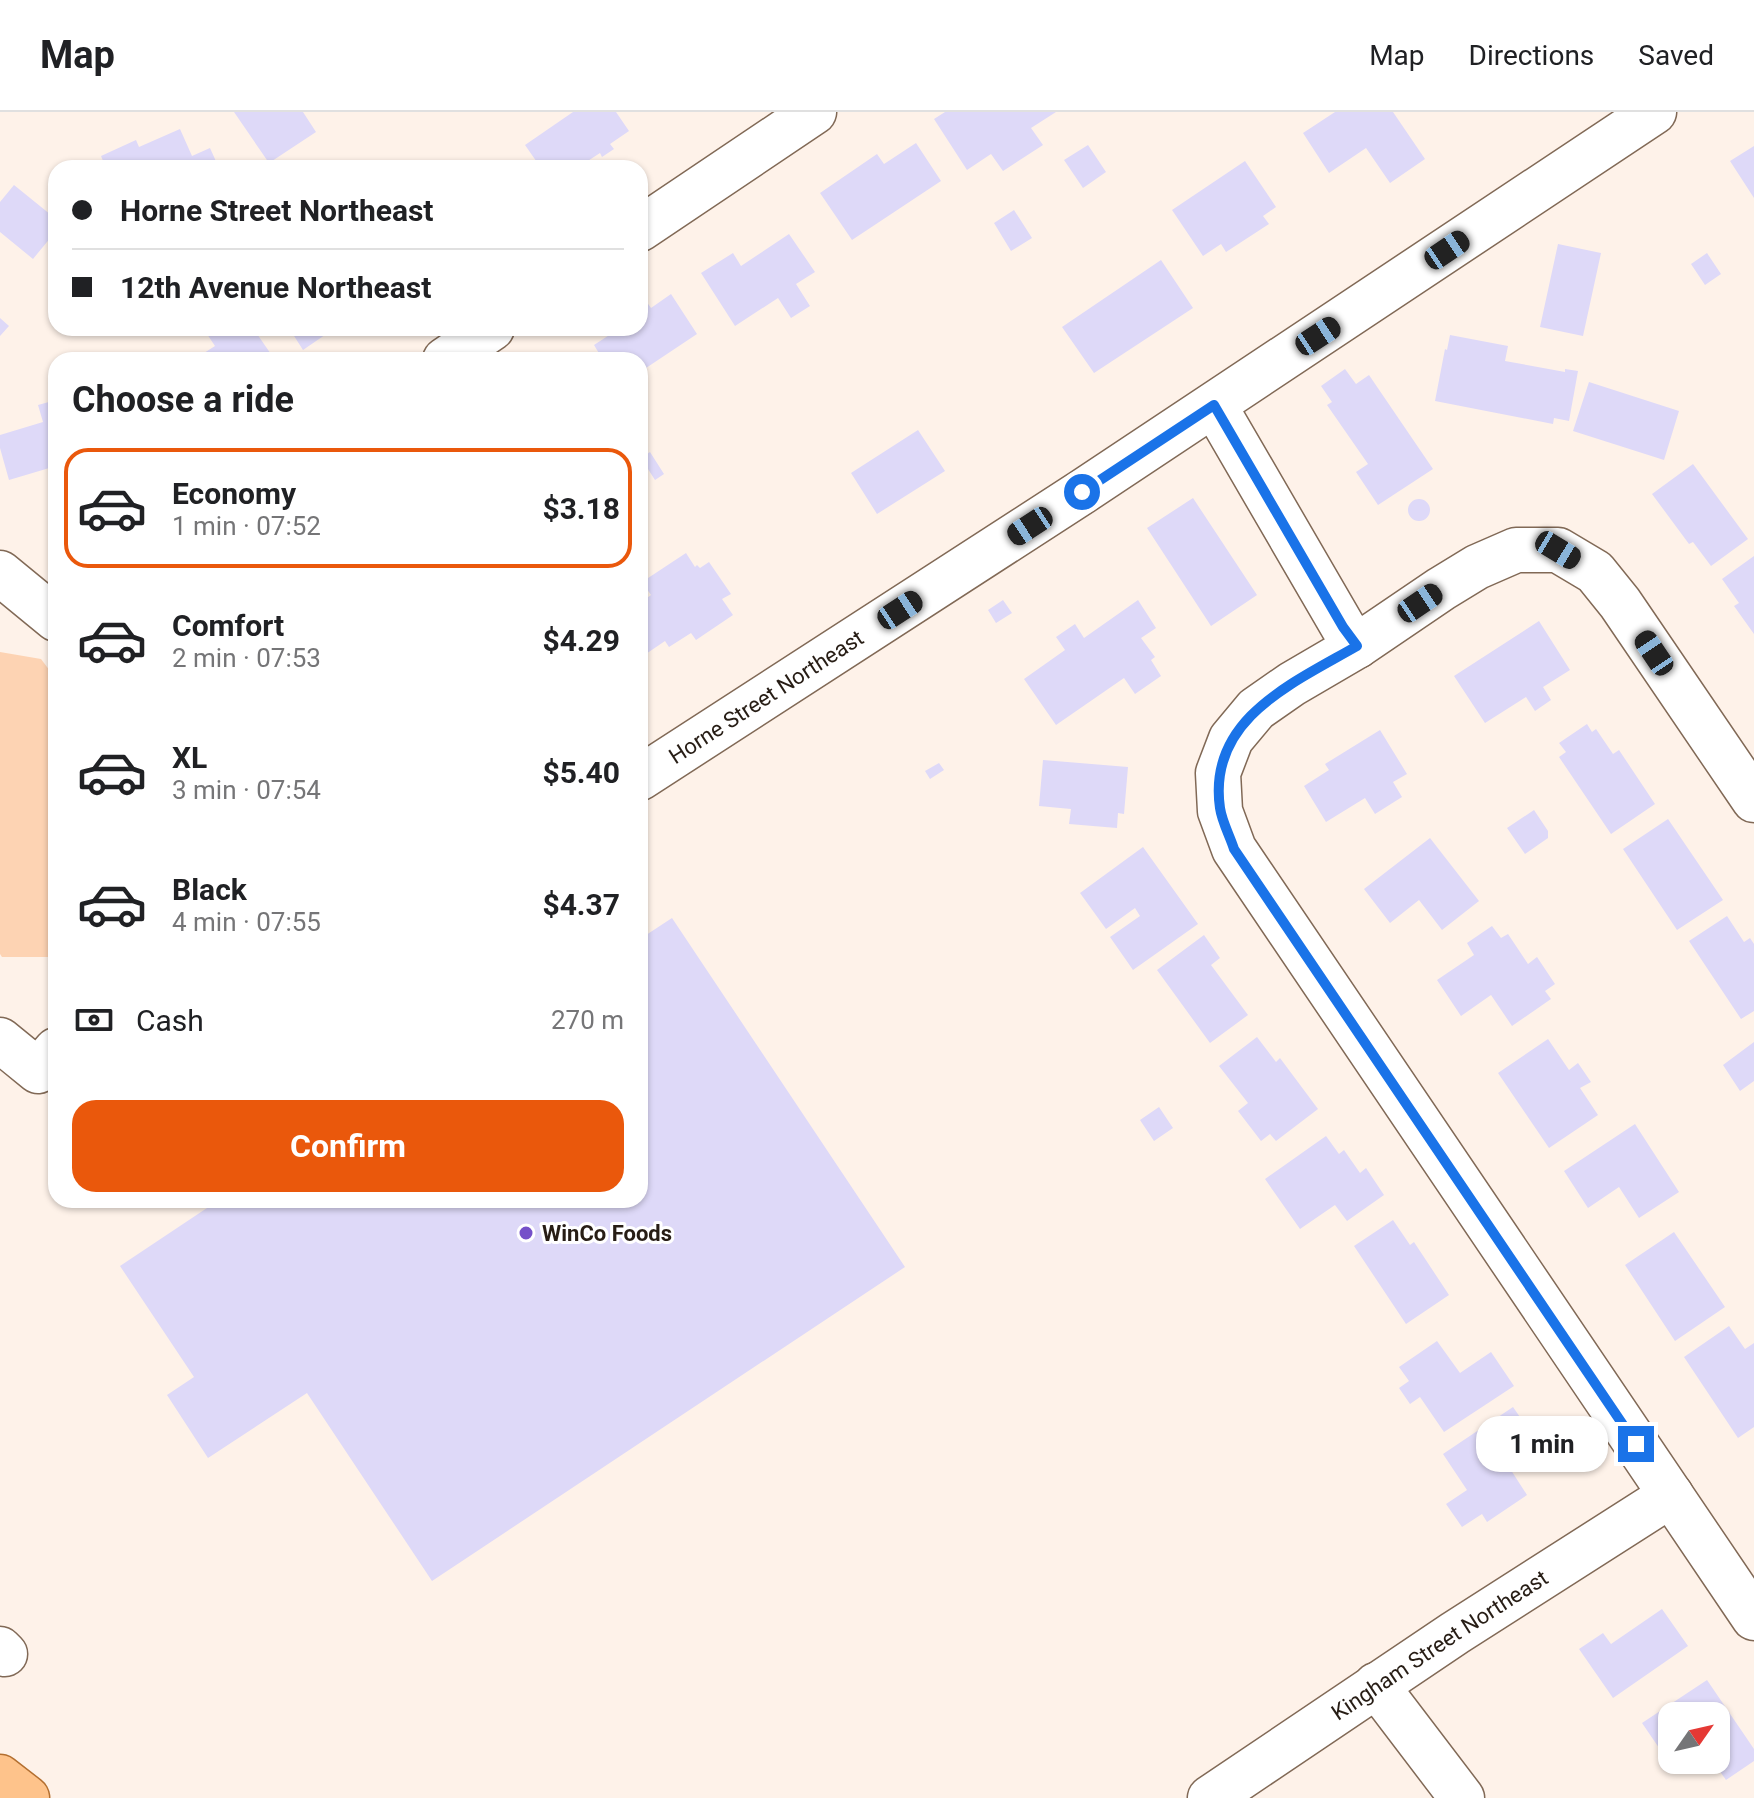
<!DOCTYPE html>
<meta charset="utf-8">
<style>
:root{--surface:#fff;--page:#f2f2f2;--text:#202124;--muted:#757577;--line:#e0e0e0;--accent:#ea580c}
body{margin:0;font-family:Roboto,sans-serif;background:var(--page);color:var(--text);height:100vh;display:flex;flex-direction:column;font-size:30px;white-space:nowrap}
*{box-sizing:border-box;margin:0}
p{font-size:26px;color:var(--muted)}
.icon{flex:none;width:44px;height:44px;fill:none;stroke:currentColor;stroke-width:2;stroke-linecap:round;stroke-linejoin:round}
.map{position:relative;flex:1;overflow:hidden}
.details{position:absolute;left:48px;top:240px;width:600px;height:856px;display:flex;flex-direction:column;background:var(--surface);border-radius:24px;box-shadow:0 2px 6px #0004}
.details>*{flex:none}
.guide{position:absolute;left:48px;top:48px;width:600px;height:176px;border-radius:24px;box-shadow:0 2px 6px #0004;display:grid;align-content:center;height:176px;padding:0 24px;background:var(--surface)}
.needle{width:52px;rotate:56deg}
.buttons{position:absolute;left:1658px;top:1590px;display:grid;gap:16px}
.buttons a{display:grid;place-items:center;width:72px;height:72px;border-radius:16px;background:var(--surface);box-shadow:0 2px 6px #0004;font-size:40px}
.end{position:absolute;width:36px;height:36px;margin:-18px;border:10px solid #1a73e8;background:#fff;box-shadow:0 0 0 4px #fff}
.from{border-radius:50%}
.bubble{position:absolute;height:56px;border-radius:24px;background:var(--surface);box-shadow:0 2px 6px #0004;font-size:26px;font-weight:700;line-height:56px;text-align:center}
.car{position:absolute;width:24px;height:48px;margin:-24px -12px;border-radius:10px;box-shadow:0 0 6px 2px #0007;background:linear-gradient(#222 24%,#8ab4d8 0 40%,#222 0 76%,#8ab4d8 0 86%,#222 0)}
.guide b{display:flex;align-items:center;gap:28px;height:76px;font-size:30px}
.guide b+b{border-top:2px solid var(--line)}
.guide i{width:20px;height:20px;background:var(--text)}
ul{padding:0;list-style:none}
li{display:flex;align-items:center;gap:24px;height:120px;margin:0 16px 12px;padding:0 8px;border:4px solid transparent;border-radius:24px}
li div{flex:1}
li b{display:block;font-size:30px}
li em{font-style:normal;font-weight:700}
li.on{border-color:var(--accent)}
li>.icon{width:72px;height:72px;stroke-width:1.5}
h2{padding:0 24px;font-size:36px;line-height:96px}
.pay{display:flex;align-items:center;gap:20px;height:88px;padding:0 24px;font-size:30px}
.pay p{margin-inline-start:auto}
.button{display:flex;gap:16px;margin-top:auto;padding:16px 24px}
.button a{flex:1;height:92px;border-radius:24px;background:var(--accent);color:#fff;font-size:32px;font-weight:700;line-height:92px;text-align:center}
header{display:flex;align-items:center;gap:48px;box-sizing:border-box;height:112px;padding:0 40px;background:var(--surface);border-bottom:2px solid var(--line)}
header strong{font-size:38px}
nav{display:flex;gap:44px;margin-inline-start:auto;font-size:28px}
.map>svg:first-child{display:block}
.green{fill:#fdd3b3}
.building{fill:#ded9f8}
.lines{fill:none;stroke-linecap:round;stroke-linejoin:round}
.minor-casing{stroke:#816956;stroke-width:47}
.major-casing{stroke:#b36f30;stroke-width:47}
.minor{stroke:#fff;stroke-width:44}
.major{stroke:#fec38b;stroke-width:44}
.route{stroke:#1a73e8;stroke-width:10}
.poi-dot{fill:#7550c9;stroke:#fff;stroke-width:3}
.labels{text-anchor:middle;stroke-width:6;stroke-linejoin:round;paint-order:stroke}
.street-label{font-size:22px;fill:#271d15;stroke:#fff}
.poi-label{font-size:22px;font-weight:bold;fill:#271d15;stroke:#fff;text-anchor:start}
</style>
<header>
<strong>Map</strong>
<nav><a>Map</a><a>Directions</a><a>Saved</a></nav>
</header>
<div class="map">
<svg width="1754" height="1686" viewBox="0 0 1754 1686">
<rect width="100%" height="100%" fill="#fef2e9"/>
<path class="green" d="M0,540L41,547L56,567V845H2L0,842Z"/>
<path class="building" d="M234,0H303L316,20L269,51Z
M573,0H616L629,19L610,32L614,37L602,45L600,41L577,56H541L525,33Z
M945,0H1056L1031,16L1043,33L1003,59L991,42L967,58L934,7Z
M1335,0H1393L1425,47L1390,71L1366,36L1329,61L1303,21Z
M180,17L192,44L210,36L219,56H106L101,44L136,28L139,35Z
M916,31L941,69L852,128L820,81L877,42L884,52Z
M1088,33L1106,60L1083,76L1064,48Z
M1754,34V86L1730,49Z
M1245,49L1276,95L1263,104L1269,112L1226,140L1221,132L1203,144L1172,98Z
M14,73L56,107V119L33,147L0,120V90Z
M1014,98L1032,126L1011,139L994,111Z
M789,122L815,160L796,172L810,194L791,206L778,186L735,214L701,161L733,141L741,154Z
M1558,132L1601,141L1583,224L1540,215Z
M1707,141L1721,162L1705,173L1691,152Z
M1161,148L1193,196L1094,261L1062,215Z
M671,182L697,222L640,260V248H603L594,233L620,216H640V194L646,189L651,196Z
M0,206L9,214L0,224Z
M203,216H253L275,248H193L215,234Z
M289,216H335L303,238Z
M1450,223L1508,234L1505,249L1565,260V257L1578,259L1569,309L1554,306L1553,312L1435,289L1445,237L1447,238Z
M1345,257L1356,272L1369,263L1433,357L1378,393L1356,360L1368,352L1327,293L1332,290L1321,274Z
M1589,270L1679,299L1664,348L1573,319Z
M56,288V354L9,368L0,336V323L43,310L38,293Z
M918,318L945,359L877,402L851,361Z
M650,340L664,362L655,368L641,346Z
M1693,352L1748,427L1711,454L1693,430L1689,432L1652,382Z
M1193,386L1257,483L1211,514L1147,416Z
M1408 398a11 11 0 1 1 22 0a11 11 0 1 1-22 0Z
M686,441L695,455L697,453L700,456L709,450L731,482L722,487L733,503L696,528L691,521L669,535L665,529L640,546V491L651,483L642,470Z
M1754,444V522L1734,494L1739,491L1722,467Z
M1003,488L1012,501L996,511L988,498Z
M1138,488L1156,516L1141,526L1155,545L1151,548L1161,564L1135,582L1124,566L1056,613L1024,567L1065,538L1056,525L1075,512L1084,526Z
M1539,509L1570,558L1543,575L1551,588L1535,599L1526,585L1485,611L1454,564Z
M1587,612L1592,620L1596,617L1613,642L1619,638L1655,692L1611,722L1559,645L1566,640L1559,631Z
M1380,618L1407,662L1393,670L1402,685L1375,702L1365,686L1326,710L1304,674L1329,658L1325,652Z
M1043,648L1128,655L1124,702L1118,701L1117,716L1069,712L1071,697L1039,694Z
M939,651L944,658L930,667L925,659Z
M1534,698L1548,719V726L1525,742L1507,716Z
M1668,707L1723,788L1677,818L1623,737Z
M1430,726L1479,789L1442,818L1419,788L1390,811L1364,777Z
M1143,735L1198,812L1133,858L1110,825L1140,804L1135,796L1106,817L1080,781Z
M1727,804L1744,830L1750,826L1754,832V899L1741,907L1689,829Z
M672,806L905,1155L432,1469L307,1281L208,1346L167,1283L194,1265L120,1154L219,1088H640V827Z
M1492,814L1501,826L1508,822L1528,852L1537,845L1555,872L1545,879L1551,887L1512,914L1491,883L1461,904L1437,868L1474,843L1467,831Z
M1204,823L1220,846L1211,853L1248,903L1210,931L1157,858Z
M1257,925L1276,950L1280,946L1318,997L1276,1029L1270,1022L1261,1029L1238,999L1248,991L1219,954Z
M1548,927L1569,958L1578,951L1591,970L1580,976L1598,1003L1549,1036L1498,961Z
M1754,930V969L1740,979L1723,953Z
M1159,995L1173,1016L1154,1029L1140,1008Z
M1635,1012L1679,1080L1639,1106L1619,1075L1588,1096L1564,1059Z
M1326,1024L1339,1042L1344,1038L1360,1061L1366,1056L1384,1083L1347,1109L1335,1093L1300,1117L1265,1067Z
M1393,1108L1410,1133L1414,1130L1449,1183L1406,1212L1354,1134Z
M1674,1120L1725,1195L1675,1229L1625,1153Z
M1729,1214L1745,1237L1754,1231V1315L1738,1326L1684,1245Z
M1437,1229L1460,1261L1491,1240L1514,1274L1444,1320L1420,1285L1410,1292L1399,1276L1409,1269L1399,1255Z
M1513,1295L1540,1334L1509,1355L1527,1383L1487,1410L1482,1402L1462,1415L1446,1392L1467,1378L1443,1342Z
M1662,1497L1688,1534L1613,1586L1579,1537L1603,1521L1611,1532Z
M1707,1568L1754,1637V1649L1726,1668L1712,1648H1716V1604H1672V1646L1668,1649L1642,1611Z"/>
<g class="lines">
<defs>
<g id="minor">
<path d="M640,117L814,0"/>
<path d="M445,248L492,216"/>
<path d="M1214,293L1343,515L1357,534"/>
<path d="M0,461L56,507"/>
<path id="s1" d="M640,666L1082,380L1654,0"/>
<path d="M1754,688L1620,491L1595,460L1558,438H1516L1477,455L1441,477L1357,534L1292,572L1256,597L1231,627L1218,661L1220,699L1234,737L1754,1506"/>
<path d="M0,928L38,959L56,938"/>
<path d="M0,1537L5,1542"/>
<path d="M1376,1573L1462,1686"/>
<path id="s2" d="M1210,1686L1455,1521L1671,1383"/>
</g>
<path id="major" d="M0,1665L27,1686"/>
</defs>
<use href="#minor" class="minor-casing"/>
<use href="#major" class="major-casing"/>
<use href="#minor" class="minor"/>
<use href="#major" class="major"/>
</g>
<g class="lines">
<path class="route" d="M1082,380L1214,293L1343,515L1357,534C1293,571 1207,607 1220,696C1222,710 1230,724 1234,737L1636,1332"/>
</g>
<circle class="poi-dot" cx="526" cy="1121" r="8"/>
<g class="labels">
<g class="street-label">
<text dy="8" stroke="none"><textPath href="#s1" startOffset="150">Horne Street Northeast</textPath></text>
<text dy="8" stroke="none"><textPath href="#s2" startOffset="276">Kingham Street Northeast</textPath></text>
</g>
<g class="poi-label">
<text x="542" y="1129">WinCo Foods</text>
</g>
</g>
</svg>
<div class="buttons">
<a><svg class="needle" viewBox="-14 -14 28 28"><path d="M0-13l5 13h-10z" fill="#e53935"/><path d="M0 13l5-13h-10z" fill="#757577"/></svg></a>
</div>
<i class="end from" style="left:1082px;top:380px"></i>
<i class="end" style="left:1636px;top:1332px"></i>
<div class="bubble" style="left:1476px;top:1304px;width:132px">1 min</div>
<i class="car" style="left:1447px;top:138px;rotate:56deg"></i>
<i class="car" style="left:1318px;top:224px;rotate:57deg"></i>
<i class="car" style="left:1030px;top:414px;rotate:237deg"></i>
<i class="car" style="left:1558px;top:438px;rotate:121deg"></i>
<i class="car" style="left:1420px;top:491px;rotate:56deg"></i>
<i class="car" style="left:900px;top:498px;rotate:57deg"></i>
<i class="car" style="left:1654px;top:541px;rotate:326deg"></i>
<div class="guide">
<b><i class="from"></i>Horne Street Northeast</b>
<b><i></i>12th Avenue Northeast</b>
</div>
<section class="details">
<h2>Choose a ride</h2>
<ul>
<li class="on"><svg class="icon" aria-label="car" viewBox="0 0 24 24"><path d="M5 17H2v-5l4-1 3-4h7l3 4 3 1v5h-3M9 17h6M6 11h13"/><circle cx="7" cy="17" r="2"/><circle cx="17" cy="17" r="2"/></svg><div><b>Economy</b><p>1 min · 07:52</p></div><em>$3.18</em></li>
<li><svg class="icon" aria-label="car" viewBox="0 0 24 24"><path d="M5 17H2v-5l4-1 3-4h7l3 4 3 1v5h-3M9 17h6M6 11h13"/><circle cx="7" cy="17" r="2"/><circle cx="17" cy="17" r="2"/></svg><div><b>Comfort</b><p>2 min · 07:53</p></div><em>$4.29</em></li>
<li><svg class="icon" aria-label="car" viewBox="0 0 24 24"><path d="M5 17H2v-5l4-1 3-4h7l3 4 3 1v5h-3M9 17h6M6 11h13"/><circle cx="7" cy="17" r="2"/><circle cx="17" cy="17" r="2"/></svg><div><b>XL</b><p>3 min · 07:54</p></div><em>$5.40</em></li>
<li><svg class="icon" aria-label="car" viewBox="0 0 24 24"><path d="M5 17H2v-5l4-1 3-4h7l3 4 3 1v5h-3M9 17h6M6 11h13"/><circle cx="7" cy="17" r="2"/><circle cx="17" cy="17" r="2"/></svg><div><b>Black</b><p>4 min · 07:55</p></div><em>$4.37</em></li>
</ul>
<div class="pay"><svg class="icon" aria-label="cash" viewBox="0 0 24 24"><path d="M3 7h18v10H3z"/><circle cx="12" cy="12" r="2"/></svg>Cash<p>270 m</p></div>
<div class="button"><a>Confirm</a></div>
</section>
</div>
